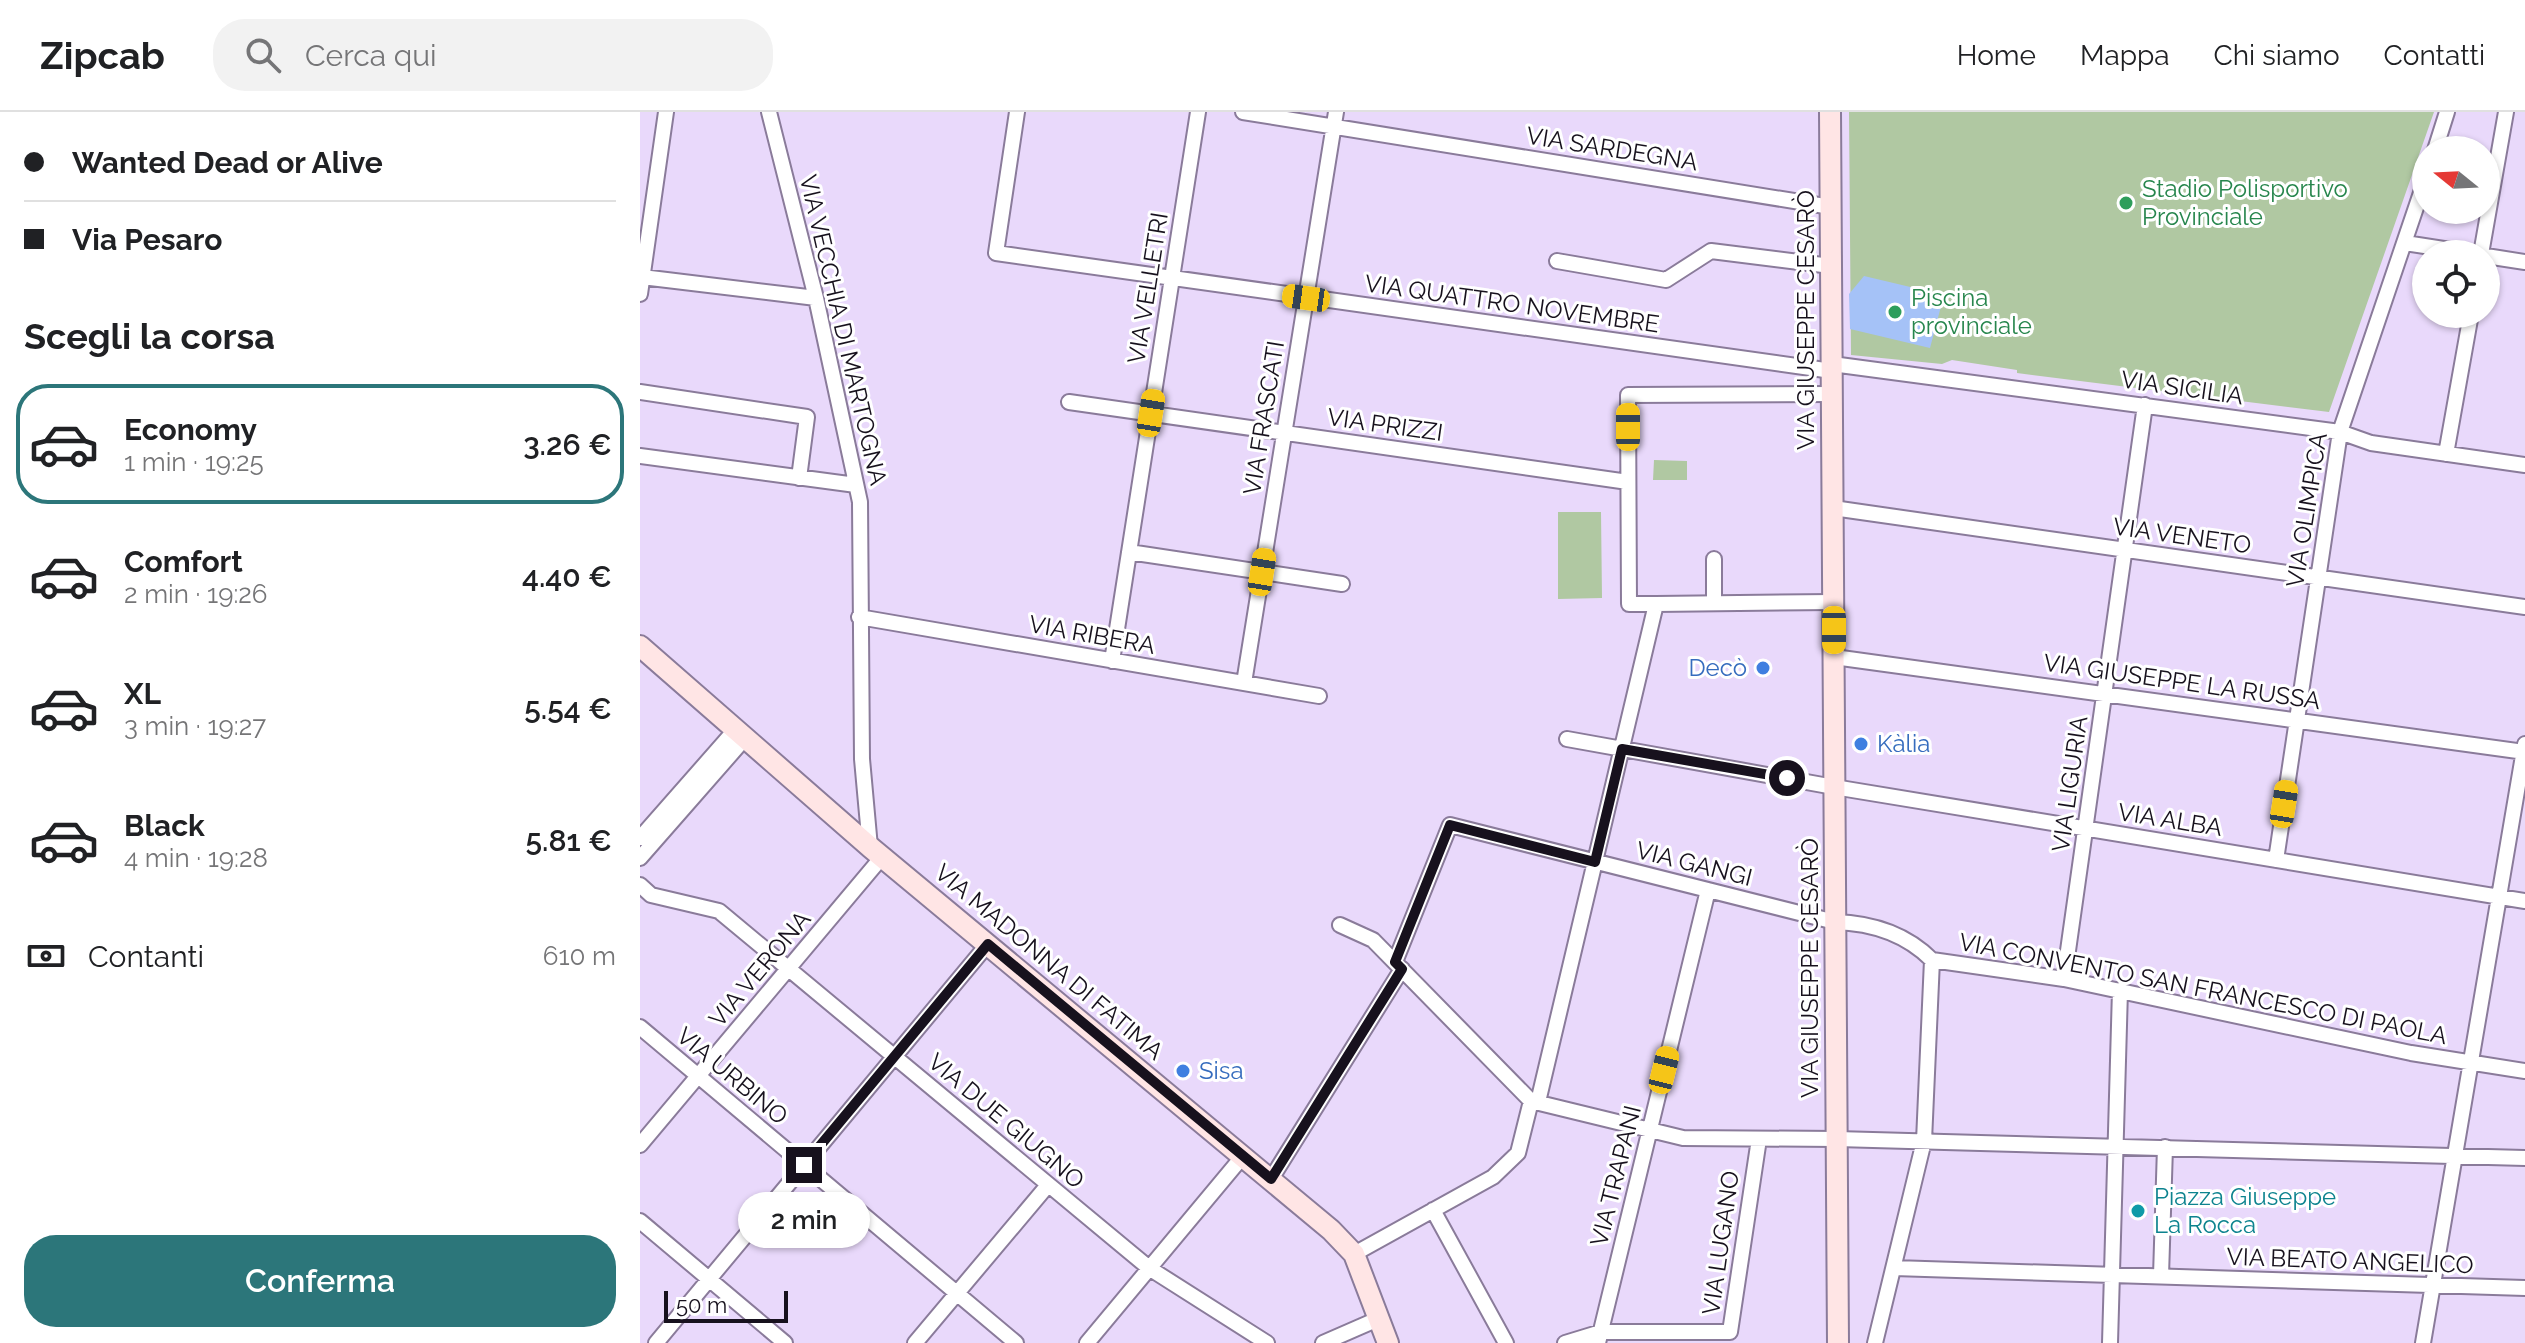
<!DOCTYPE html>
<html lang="it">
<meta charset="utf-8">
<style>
:root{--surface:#fff;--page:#f2f2f2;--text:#202124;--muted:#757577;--line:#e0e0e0;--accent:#2c767a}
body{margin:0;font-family:Raleway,sans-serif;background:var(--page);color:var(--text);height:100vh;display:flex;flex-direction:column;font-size:30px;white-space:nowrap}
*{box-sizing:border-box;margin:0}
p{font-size:26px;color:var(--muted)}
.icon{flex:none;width:44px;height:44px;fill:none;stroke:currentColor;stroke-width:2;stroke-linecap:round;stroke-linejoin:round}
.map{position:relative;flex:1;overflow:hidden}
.panel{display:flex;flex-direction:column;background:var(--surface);width:640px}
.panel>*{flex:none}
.guide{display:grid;align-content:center;height:176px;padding:0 24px;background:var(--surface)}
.needle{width:52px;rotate:288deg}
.controls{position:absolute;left:1772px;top:24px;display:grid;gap:16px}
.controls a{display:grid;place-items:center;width:88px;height:88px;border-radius:50%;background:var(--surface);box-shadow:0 2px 6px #0004;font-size:40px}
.scale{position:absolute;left:24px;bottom:20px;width:124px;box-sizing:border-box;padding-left:8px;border:4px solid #17111d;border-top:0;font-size:22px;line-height:28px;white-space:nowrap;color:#17111d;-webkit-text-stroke:6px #fff;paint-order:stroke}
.end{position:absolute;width:36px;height:36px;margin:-18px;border:10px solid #17111d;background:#fff;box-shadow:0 0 0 4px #fff}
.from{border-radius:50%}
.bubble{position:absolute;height:56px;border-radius:28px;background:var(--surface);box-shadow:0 2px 6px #0004;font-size:26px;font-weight:600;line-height:56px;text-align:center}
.car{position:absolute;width:24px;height:48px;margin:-24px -12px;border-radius:10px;box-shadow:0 0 6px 2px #0007;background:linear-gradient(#f5c518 24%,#345 0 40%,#f5c518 0 76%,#345 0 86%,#f5c518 0)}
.guide b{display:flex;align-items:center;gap:28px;height:76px;font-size:30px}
.guide b+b{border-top:2px solid var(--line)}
.guide i{width:20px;height:20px;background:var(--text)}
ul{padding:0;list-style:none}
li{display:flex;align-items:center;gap:24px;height:120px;margin:0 16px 12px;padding:0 8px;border:4px solid transparent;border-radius:32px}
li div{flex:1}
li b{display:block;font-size:30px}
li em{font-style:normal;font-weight:600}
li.selected{border-color:var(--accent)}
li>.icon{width:72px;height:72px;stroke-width:1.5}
h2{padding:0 24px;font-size:36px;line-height:96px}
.pay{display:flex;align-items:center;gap:20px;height:88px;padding:0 24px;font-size:30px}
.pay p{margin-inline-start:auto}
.button{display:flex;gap:16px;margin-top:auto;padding:16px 24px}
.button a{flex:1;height:92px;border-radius:32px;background:var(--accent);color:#fff;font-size:32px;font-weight:600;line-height:92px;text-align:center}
header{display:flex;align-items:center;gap:48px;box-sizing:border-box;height:112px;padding:0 40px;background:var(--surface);border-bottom:2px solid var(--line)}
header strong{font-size:38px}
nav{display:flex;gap:44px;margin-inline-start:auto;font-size:28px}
.search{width:560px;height:72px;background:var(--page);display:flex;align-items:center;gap:20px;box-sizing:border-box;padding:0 28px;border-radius:32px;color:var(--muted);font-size:30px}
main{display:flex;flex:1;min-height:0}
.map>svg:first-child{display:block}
.green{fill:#b0c8a2}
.water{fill:#a5c2f7}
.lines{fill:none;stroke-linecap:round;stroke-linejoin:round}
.street-casing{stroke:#8a7b9a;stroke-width:18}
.secondary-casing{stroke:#8a7b9a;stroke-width:24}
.street{stroke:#fff;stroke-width:14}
.secondary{stroke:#ffe5e5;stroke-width:20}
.route{stroke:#17111d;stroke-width:10}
.leisure-dot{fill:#2e9e5b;stroke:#fff;stroke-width:3}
.shop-dot{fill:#3f7fe0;stroke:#fff;stroke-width:3}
.culture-dot{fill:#0f9aa8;stroke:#fff;stroke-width:3}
.labels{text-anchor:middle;stroke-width:6;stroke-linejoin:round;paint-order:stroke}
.street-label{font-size:24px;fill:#17111d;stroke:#fff}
.leisure-label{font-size:24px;fill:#27864d;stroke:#fff;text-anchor:start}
.shop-label{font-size:24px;fill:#366cbe;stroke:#fff;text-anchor:start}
.culture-label{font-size:24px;fill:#0d838f;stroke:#fff;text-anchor:start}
</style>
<header>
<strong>Zipcab</strong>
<div class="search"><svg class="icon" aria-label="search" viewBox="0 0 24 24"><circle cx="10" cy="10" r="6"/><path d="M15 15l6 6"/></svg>Cerca qui</div>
<nav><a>Home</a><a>Mappa</a><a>Chi siamo</a><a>Contatti</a></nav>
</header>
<main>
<section class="panel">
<div class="guide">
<b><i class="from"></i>Wanted Dead or Alive</b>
<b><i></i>Via Pesaro</b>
</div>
<h2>Scegli la corsa</h2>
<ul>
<li class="selected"><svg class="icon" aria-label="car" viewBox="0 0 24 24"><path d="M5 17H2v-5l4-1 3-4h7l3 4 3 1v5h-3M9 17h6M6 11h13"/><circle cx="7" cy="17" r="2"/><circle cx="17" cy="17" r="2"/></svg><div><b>Economy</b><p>1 min · 19:25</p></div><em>3.26 €</em></li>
<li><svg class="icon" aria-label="car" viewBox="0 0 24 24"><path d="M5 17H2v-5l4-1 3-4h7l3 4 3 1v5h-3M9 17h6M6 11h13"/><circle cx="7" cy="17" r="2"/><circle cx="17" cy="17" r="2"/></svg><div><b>Comfort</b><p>2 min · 19:26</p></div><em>4.40 €</em></li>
<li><svg class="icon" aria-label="car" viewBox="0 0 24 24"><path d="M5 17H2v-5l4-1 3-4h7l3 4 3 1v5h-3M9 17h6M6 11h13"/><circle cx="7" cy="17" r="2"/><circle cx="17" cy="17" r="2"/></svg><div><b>XL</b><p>3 min · 19:27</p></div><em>5.54 €</em></li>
<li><svg class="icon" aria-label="car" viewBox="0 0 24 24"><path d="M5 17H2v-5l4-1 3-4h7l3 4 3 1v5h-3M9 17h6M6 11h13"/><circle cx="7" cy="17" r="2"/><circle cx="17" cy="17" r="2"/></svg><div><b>Black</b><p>4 min · 19:28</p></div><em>5.81 €</em></li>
</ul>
<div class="pay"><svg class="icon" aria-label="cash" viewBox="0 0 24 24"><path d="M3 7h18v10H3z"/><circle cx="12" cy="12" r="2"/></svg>Contanti<p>610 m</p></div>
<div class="button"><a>Conferma</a></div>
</section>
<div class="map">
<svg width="1885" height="1231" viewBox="0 0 1885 1231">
<rect width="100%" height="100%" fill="#e9d9fb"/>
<path class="green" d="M1209,0H1794L1689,300L1377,261V258L1312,248L1302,252L1211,243Z
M1014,348L1047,349V368H1013Z
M918,400H961L962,486L918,487Z"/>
<path class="water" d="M1224,164L1304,183L1290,236L1210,217L1209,182Z"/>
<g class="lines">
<defs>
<path id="street" d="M129,0L176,186L220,390L222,647L230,735
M377,0L356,141L1192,259
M603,0L1191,95
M1795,38L1807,0
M1765,131L1836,142
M1841,142L1866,0
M1846,144L1885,150
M917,149L1026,168L1071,139L1191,154
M2,165L176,186
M0,182L26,0
M1192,252L1700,320L1731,331L1885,353
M0,280L167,305L159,366
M429,290L988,370
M1806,342L1831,202
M0,344L216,373
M1193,396L1885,495
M489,440L702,472
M1074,447V491
M1016,492H989L988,283L1192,282
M219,505L679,584
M1194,545L1885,640
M472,549L558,0
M604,571L696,0
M927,627L1194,675L1885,789
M0,726L96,617
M0,746L106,625
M1636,748L1700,320L1786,66
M0,773L11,783L79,799L509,1156L627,1231
M700,813L733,828L891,989L1043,1026L1197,1027L1885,1046
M1292,848L1424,867L1771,941L1885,959
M755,850L810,713L1195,810C1231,811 1266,822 1292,848
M1424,867L1505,293
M0,915L376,1231
M898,990L1016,492L1193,490
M0,1033L242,745
M631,1067L762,857
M793,1098L866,1231
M0,1109L145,1231
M714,1142L853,1065L878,1041L891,989
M1254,1156L1885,1176
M1521,1164L1525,1035
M16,1231L348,832
M275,1231L408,1073
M447,1231L603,1044
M683,1231L738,1207
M925,1231L961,1220H1090L1119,1027
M958,1231L1068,778
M1235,1231L1284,1029L1292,848
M1470,1231L1480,878
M1783,1231L1885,632"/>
<path id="secondary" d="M1190,0L1198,1231
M0,534L230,735L691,1118L714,1142L748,1231"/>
</defs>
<use href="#street" class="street-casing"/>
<use href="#secondary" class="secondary-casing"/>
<use href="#street" class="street"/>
<use href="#secondary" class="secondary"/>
</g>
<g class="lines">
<path class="route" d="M164,1053L348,832L631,1067L762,857L755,850L810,713L955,750L982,637L1147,666"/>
</g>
<g class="leisure-dot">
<circle cx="1486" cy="91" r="8"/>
<circle cx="1255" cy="200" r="8"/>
</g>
<g class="shop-dot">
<circle cx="1123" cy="556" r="8"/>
<circle cx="1221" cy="632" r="8"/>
<circle cx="543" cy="959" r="8"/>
</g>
<circle class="culture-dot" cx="1498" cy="1099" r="8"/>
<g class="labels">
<g class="street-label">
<text transform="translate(972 37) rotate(9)" y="8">VIA SARDEGNA</text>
<text transform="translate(508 176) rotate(-81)" y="8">VIA VELLETRI</text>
<text transform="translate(872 192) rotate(8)" y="8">VIA QUATTRO NOVEMBRE</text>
<text transform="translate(1166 208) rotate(-90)" y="8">VIA GIUSEPPE CESARÒ</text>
<text transform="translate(203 218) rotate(77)" y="8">VIA VECCHIA DI MARTOGNA</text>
<text transform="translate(1542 276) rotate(8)" y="8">VIA SICILIA</text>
<text transform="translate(624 306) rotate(-81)" y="8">VIA FRASCATI</text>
<text transform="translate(745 313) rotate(8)" y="8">VIA PRIZZI</text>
<text transform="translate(1667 398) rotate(-81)" y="8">VIA OLIMPICA</text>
<text transform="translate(1542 424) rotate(8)" y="8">VIA VENETO</text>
<text transform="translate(452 523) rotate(10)" y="8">VIA RIBERA</text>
<text transform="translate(1542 570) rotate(8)" y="8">VIA GIUSEPPE LA RUSSA</text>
<text transform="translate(1430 672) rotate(-82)" y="8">VIA LIGURIA</text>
<text transform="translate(1530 708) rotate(9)" y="8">VIA ALBA</text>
<text transform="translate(1054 752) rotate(14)" y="8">VIA GANGI</text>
<text transform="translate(409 850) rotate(40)" y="8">VIA MADONNA DI FATIMA</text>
<text transform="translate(1170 856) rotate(-90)" y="8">VIA GIUSEPPE CESARÒ</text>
<text transform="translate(120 857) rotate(-50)" y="8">VIA VERONA</text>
<text transform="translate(1563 877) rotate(11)" y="8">VIA CONVENTO SAN FRANCESCO DI PAOLA</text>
<text transform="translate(92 964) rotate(40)" y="8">VIA URBINO</text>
<text transform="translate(366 1009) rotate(40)" y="8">VIA DUE GIUGNO</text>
<text transform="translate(976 1064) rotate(-76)" y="8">VIA TRAPANI</text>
<text transform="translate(1081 1131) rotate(-82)" y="8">VIA LUGANO</text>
<text transform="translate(1710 1149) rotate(2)" y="8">VIA BEATO ANGELICO</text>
</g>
<g class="leisure-label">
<text x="1502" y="85">Stadio Polisportivo<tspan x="1502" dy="28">Provinciale</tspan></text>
<text x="1271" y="194">Piscina<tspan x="1271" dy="28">provinciale</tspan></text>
</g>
<g class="shop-label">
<text x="1107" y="564" text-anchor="end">Decò</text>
<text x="1237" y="640">Kàlia</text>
<text x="559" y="967">Sisa</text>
</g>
<g class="culture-label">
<text x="1514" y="1093">Piazza Giuseppe<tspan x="1514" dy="28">La Rocca</tspan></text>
</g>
</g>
</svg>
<div class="controls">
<a><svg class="needle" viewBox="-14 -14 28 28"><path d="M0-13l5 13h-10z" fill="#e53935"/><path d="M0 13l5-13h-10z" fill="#757577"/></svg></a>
<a><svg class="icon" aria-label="locate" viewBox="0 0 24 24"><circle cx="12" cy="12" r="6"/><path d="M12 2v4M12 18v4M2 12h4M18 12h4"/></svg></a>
</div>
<div class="scale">50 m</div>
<i class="end from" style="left:1147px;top:666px"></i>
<i class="end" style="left:164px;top:1053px"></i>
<div class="bubble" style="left:98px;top:1080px;width:132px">2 min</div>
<i class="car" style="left:666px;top:186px;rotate:278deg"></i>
<i class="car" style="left:511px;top:301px;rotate:9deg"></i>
<i class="car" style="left:988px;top:315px;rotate:0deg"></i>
<i class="car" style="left:622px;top:460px;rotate:9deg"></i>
<i class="car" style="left:1194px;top:518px;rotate:180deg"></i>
<i class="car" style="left:1644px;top:692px;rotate:9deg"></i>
<i class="car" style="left:1024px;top:958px;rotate:14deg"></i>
</div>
</main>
